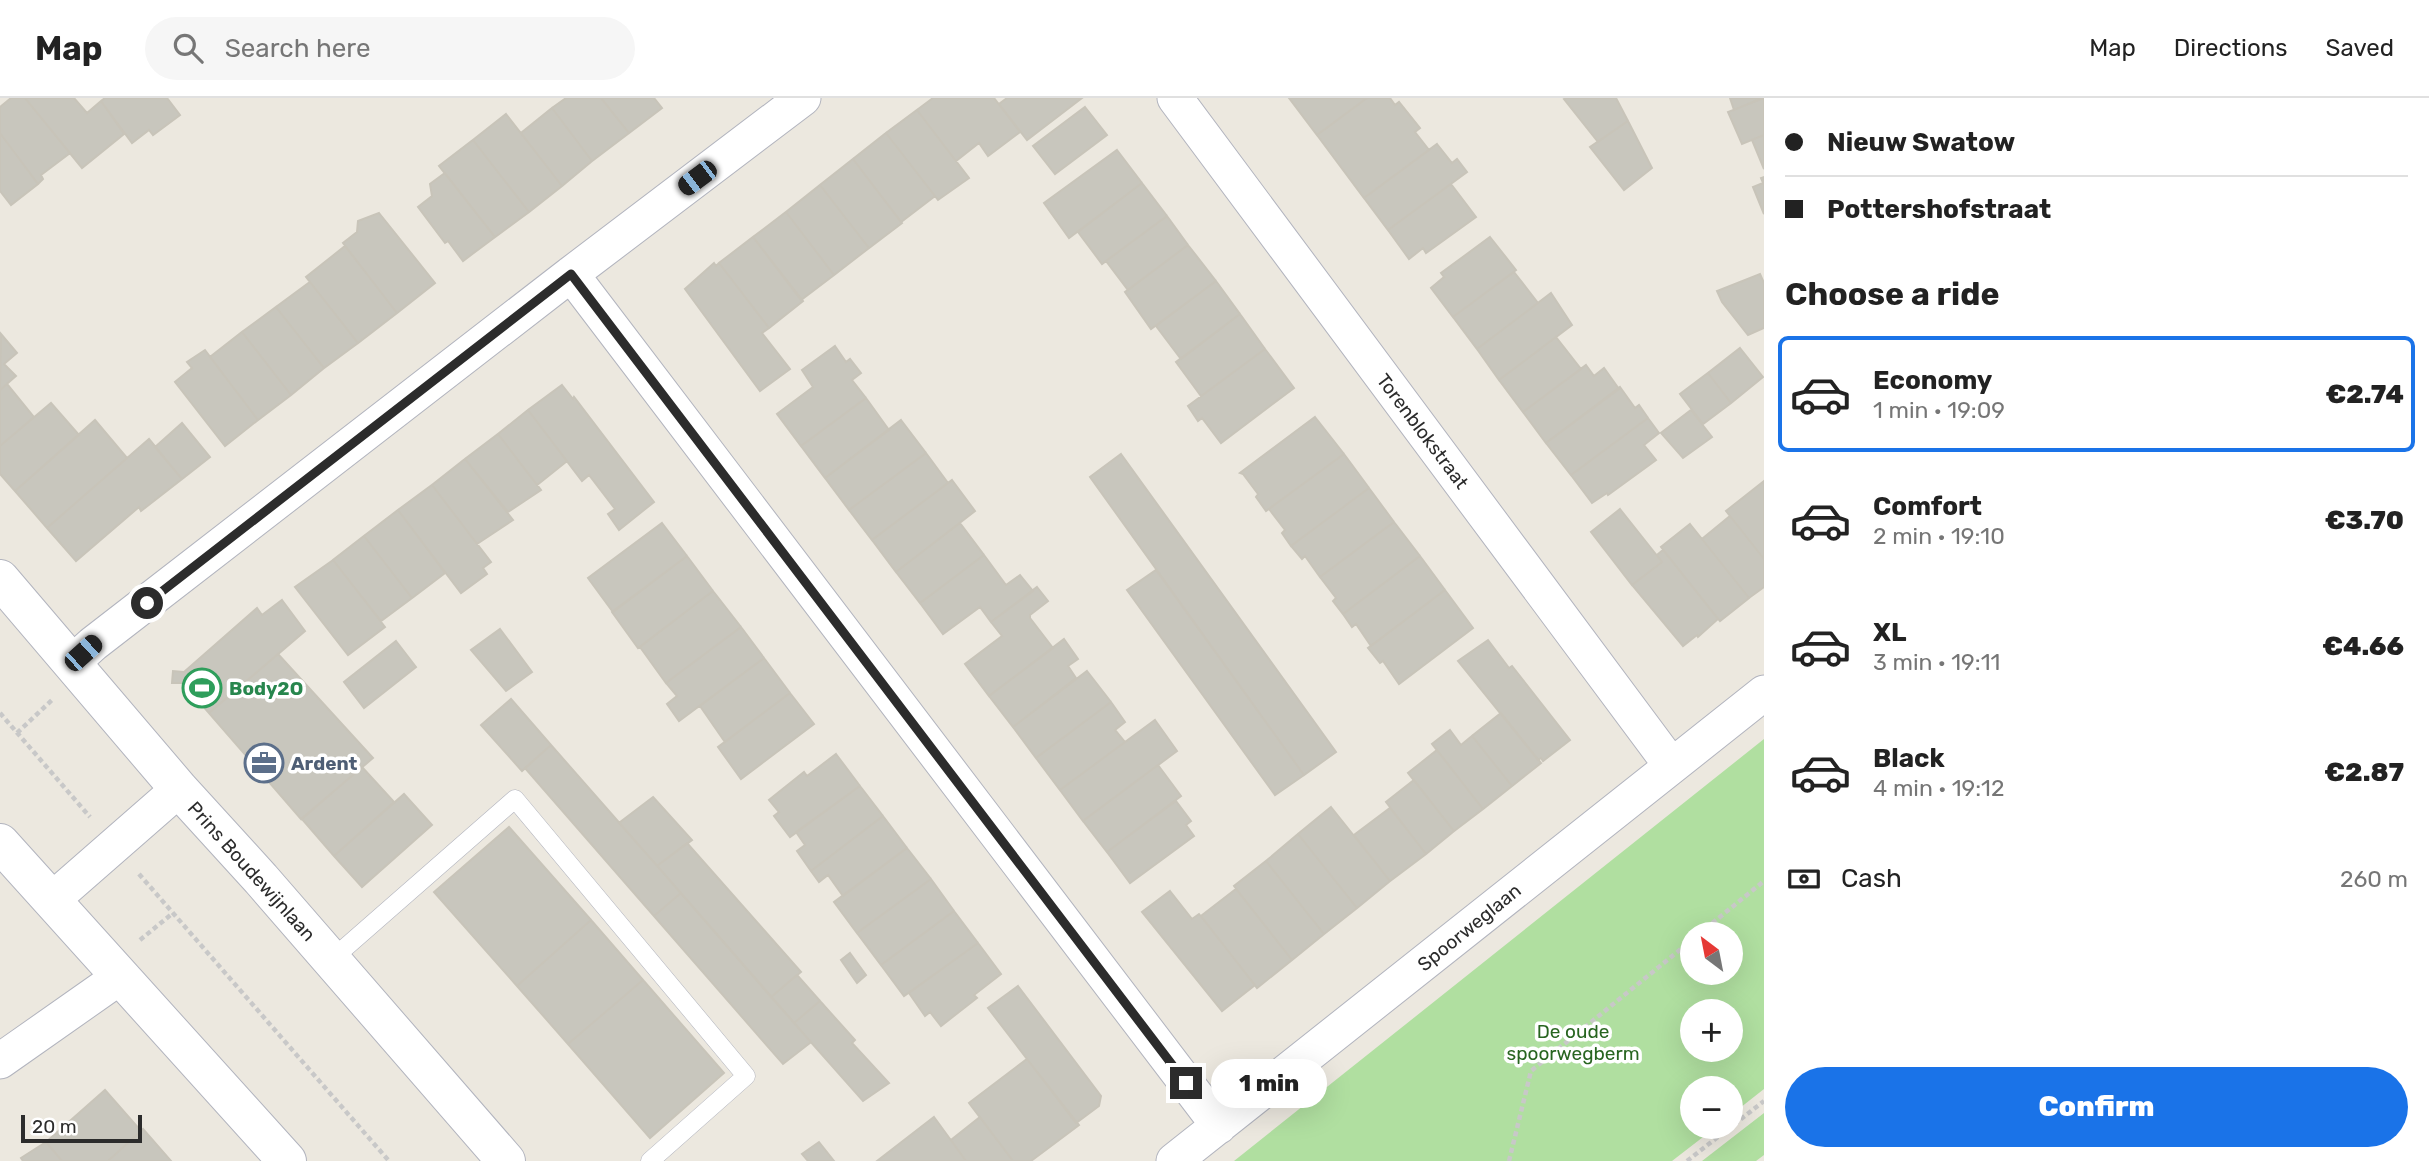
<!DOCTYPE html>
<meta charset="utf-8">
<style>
:root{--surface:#fff;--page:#f6f6f6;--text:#222;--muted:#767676;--line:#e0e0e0;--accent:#1a73e8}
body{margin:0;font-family:Rubik,sans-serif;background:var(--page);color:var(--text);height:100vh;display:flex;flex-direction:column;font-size:26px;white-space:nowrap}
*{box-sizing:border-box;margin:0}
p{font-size:23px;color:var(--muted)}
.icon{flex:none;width:38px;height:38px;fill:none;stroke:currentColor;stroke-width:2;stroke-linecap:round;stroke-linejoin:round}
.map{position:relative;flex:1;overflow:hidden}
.panel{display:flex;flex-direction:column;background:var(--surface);width:665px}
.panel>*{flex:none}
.guide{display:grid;align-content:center;height:154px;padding:0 21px;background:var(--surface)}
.needle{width:46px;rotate:328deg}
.fabs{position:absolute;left:1680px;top:824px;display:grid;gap:14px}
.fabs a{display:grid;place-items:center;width:63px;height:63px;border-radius:50%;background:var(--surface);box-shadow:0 7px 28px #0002;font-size:35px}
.scale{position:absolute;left:21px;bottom:18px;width:121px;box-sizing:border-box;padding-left:7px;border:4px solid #2c2c2c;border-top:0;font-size:19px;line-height:24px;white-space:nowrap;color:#2c2c2c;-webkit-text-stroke:5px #fff;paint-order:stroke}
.end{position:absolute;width:32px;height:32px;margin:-16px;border:9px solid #2c2c2c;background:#fff;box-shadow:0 0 0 4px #fff}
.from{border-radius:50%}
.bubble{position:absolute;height:49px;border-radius:24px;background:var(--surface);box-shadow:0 7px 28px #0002;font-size:23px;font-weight:800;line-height:49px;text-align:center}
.car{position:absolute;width:21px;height:42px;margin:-21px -10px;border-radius:9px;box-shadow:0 0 5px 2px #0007;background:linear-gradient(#222 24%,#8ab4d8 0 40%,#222 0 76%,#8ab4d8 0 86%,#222 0)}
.guide b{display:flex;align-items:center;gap:24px;height:66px;font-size:26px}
.guide b+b{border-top:2px solid var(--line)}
.guide i{width:18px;height:18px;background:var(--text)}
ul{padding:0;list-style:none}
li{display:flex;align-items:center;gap:21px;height:116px;margin:0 14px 10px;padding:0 7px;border:4px solid transparent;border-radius:10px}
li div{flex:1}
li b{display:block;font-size:26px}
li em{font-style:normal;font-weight:800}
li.active{border-color:var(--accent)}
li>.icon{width:63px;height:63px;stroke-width:1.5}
h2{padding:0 21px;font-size:32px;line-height:84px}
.pay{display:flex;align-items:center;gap:18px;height:77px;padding:0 21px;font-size:26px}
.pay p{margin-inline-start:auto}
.action{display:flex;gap:14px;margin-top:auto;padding:14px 21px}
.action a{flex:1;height:80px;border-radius:42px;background:var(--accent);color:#fff;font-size:28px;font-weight:800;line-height:80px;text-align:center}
header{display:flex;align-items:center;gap:42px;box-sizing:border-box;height:98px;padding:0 35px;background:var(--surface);border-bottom:2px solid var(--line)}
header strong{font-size:33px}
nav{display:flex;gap:38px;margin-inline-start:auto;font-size:24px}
.search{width:490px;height:63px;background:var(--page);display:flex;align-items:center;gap:18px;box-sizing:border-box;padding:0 24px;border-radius:38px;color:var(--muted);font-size:26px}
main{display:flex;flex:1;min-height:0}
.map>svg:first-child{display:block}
.green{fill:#b0dfa0;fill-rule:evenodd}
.building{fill:#c8c6bd;stroke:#c8c4b9;stroke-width:2}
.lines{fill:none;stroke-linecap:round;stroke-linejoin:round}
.lane-casing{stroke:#b2b4be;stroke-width:19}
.street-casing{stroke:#b2b4be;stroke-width:37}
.secondary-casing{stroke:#b2b4be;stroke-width:40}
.path{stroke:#c8c8c8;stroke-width:4.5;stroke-dasharray:5 3.5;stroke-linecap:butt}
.lane{stroke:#fff;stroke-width:18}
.street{stroke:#fff;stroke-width:35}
.secondary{stroke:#fff;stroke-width:38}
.route{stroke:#2c2c2c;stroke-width:9}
.labels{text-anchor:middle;stroke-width:7;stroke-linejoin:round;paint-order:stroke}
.street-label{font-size:19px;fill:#2c2c2c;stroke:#fff}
.leisure-label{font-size:19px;font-weight:bold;fill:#27864d;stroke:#fff;text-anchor:start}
.service-label{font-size:19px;font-weight:bold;fill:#4e5e75;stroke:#fff;text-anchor:start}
.park-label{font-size:19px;fill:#286520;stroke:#fff}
</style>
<header>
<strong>Map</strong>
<div class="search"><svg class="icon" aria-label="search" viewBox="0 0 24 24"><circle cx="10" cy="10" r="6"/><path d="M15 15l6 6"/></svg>Search here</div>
<nav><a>Map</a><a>Directions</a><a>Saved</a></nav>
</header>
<main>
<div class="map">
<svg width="1764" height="1063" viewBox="0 0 1764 1063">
<rect width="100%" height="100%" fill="#ece8df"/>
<path class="green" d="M1764,641V991L1731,1017V990H1692V1029H1716L1672,1063H1234ZM1731,836V875H1692V836ZM1692,914H1731V952H1692Z
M1764,1015V1057L1756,1063H1702Z"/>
<path class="building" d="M11,0H25L70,55L41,77L43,81L38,86L0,35V9Z
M25,0H74L87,15L101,3L124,36L82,70Z
M105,0H167L180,17L153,37L149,32L132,45L101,3Z
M566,0H601L629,35L592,63L552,10Z
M601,0H654L662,10L629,35Z
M933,0H994L1020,34L988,58L979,45L956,63L917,12Z
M1007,0H1082L1027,42L999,6Z
M1289,0H1367L1317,37Z
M1367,0H1390L1395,7L1399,4L1420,30L1415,34L1429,52L1364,100L1317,37Z
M1566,0H1616L1628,23L1598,44L1564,1Z
M1730,0H1762L1734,12Z
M1764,0V37L1742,46L1728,14Z
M1085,9L1107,37L1055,76L1033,48Z
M552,10L592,63L562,88L521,35Z
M917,12L969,80L938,102L886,35Z
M506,16L562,88L529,114L473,42Z
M1628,23L1652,70L1624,92L1590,49Z
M0,35L38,86L11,107L0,93Z
M886,35L935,98L901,124L853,61Z
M1764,37V71L1752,42Z
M473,42L529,114L495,139L439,68Z
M1437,46L1452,65L1457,61L1467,74L1388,132L1364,100Z
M1117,52L1142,85L1069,140L1044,105Z
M853,61L902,125L869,150L820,87Z
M445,75L495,139L463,163L448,143L445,145L418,109L432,98L430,86Z
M1764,79V116L1753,89L1763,85L1761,80Z
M1142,85L1167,118L1102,166L1078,134Z
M1451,86L1476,119L1426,155L1423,150L1409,161L1388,132Z
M820,87L869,150L834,177L786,114Z
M786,114L834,177L801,202L753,139Z
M379,115L435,185L397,215L343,145L357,134L358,123Z
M1167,118L1188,147L1128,192L1106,163Z
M753,139L803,203L769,230L719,165Z
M1490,139L1516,172L1453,219L1431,190L1444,179L1441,175Z
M1188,147L1216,183L1151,231L1125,194Z
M345,148L397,215L358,245L306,179Z
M714,165L716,168L719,165L769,230L762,235L790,271L760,293L685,191Z
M1514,174L1538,205L1477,251L1453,219Z
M1760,176L1764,185V230L1748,237L1722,204L1717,193Z
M1216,183L1240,216L1181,261L1156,228Z
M310,184L358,245L324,270L276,209Z
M1551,195L1572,227L1499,282L1477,251Z
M276,209L324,270L291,297L242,234Z
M1240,216L1265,251L1201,298L1176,264Z
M242,234L291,297L258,322L210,259Z
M1,236L17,255L4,266L16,278L0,292Z
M1556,239L1581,271L1523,314L1499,282Z
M835,248L846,264L850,261L861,275L852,282L866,300L801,348L777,316L813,289L802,272Z
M1740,250L1763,279L1731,305L1708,275Z
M1265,251L1294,290L1221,345L1202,320L1198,323L1188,308Z
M205,252L258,322L225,348L175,284L192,270L187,264Z
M1586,267L1594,278L1604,270L1619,291L1546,345L1523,314Z
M1708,275L1731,305L1703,326L1680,296Z
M7,286L34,319L0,348V292Z
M562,287L573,301L574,299L654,404L619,432L608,416L615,411L589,377L582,383L528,312Z
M1620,289L1635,310L1639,307L1648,320L1571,377L1546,345Z
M866,300L889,332L825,380L801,348Z
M51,305L79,337L15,393L0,376V348Z
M528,312L567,363L537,387L498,336Z
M1691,312L1712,339L1683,360L1661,335Z
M1315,319L1344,356L1266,413L1256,399L1258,396L1243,376L1240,375Z
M1648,320L1659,335L1644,347L1656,362L1608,397L1607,395L1592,405L1571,377Z
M95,322L127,360L47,430L15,393Z
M901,322L926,355L849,412L825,380Z
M182,325L210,359L182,381L155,349Z
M498,336L541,392L508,414L465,361Z
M149,341L182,381L141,413L139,409L76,463L47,430Z
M926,355L948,385L872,442L849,412Z
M1121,356L1336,654L1304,677L1090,379Z
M1344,356L1369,390L1291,448L1282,435L1285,432L1269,411Z
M465,361L513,422L477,446L432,387Z
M952,382L975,413L896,474L872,442Z
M1764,383V461L1726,413Z
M432,387L491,464L483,470L487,476L461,495L398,412Z
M1369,390L1394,424L1320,479L1305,458L1302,461L1291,448Z
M1620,411L1662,464L1632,487L1591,434Z
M398,412L445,475L412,500L364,438Z
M1730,418L1764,461V489L1749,500L1702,441Z
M1394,424L1420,458L1343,516L1333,503L1336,500L1320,479Z
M662,425L687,458L613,514L588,480Z
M960,425L984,457L920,505L896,474Z
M1690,426L1749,500L1720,523L1661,449Z
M364,438L412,500L381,523L333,462Z
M1663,452L1718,521L1698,539L1697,537L1683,548L1632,487L1662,464L1657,457Z
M984,457L1006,487L1020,477L1033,493L991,524L980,509L943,536L920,505Z
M687,458L713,493L638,550L612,514Z
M1420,458L1445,492L1371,548L1356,526L1352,529L1343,516Z
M333,462L385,529L348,557L295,489Z
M1156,472L1304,677L1275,697L1127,492Z
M1037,489L1048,503L1030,517V520L1053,550L989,598L965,566L1002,538L991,524Z
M1445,492L1473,530L1399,586L1383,563L1380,565L1368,550Z
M713,493L741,529L666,585L640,549Z
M282,502L305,533L209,615L183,585H172L173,573L184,574L257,510L262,517Z
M741,529L764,560L679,623L667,606L677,598L666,585Z
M500,531L532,574L506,593L471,552Z
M1064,541L1078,561L1068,568L1076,580L1013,629L989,598Z
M1488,542L1509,570L1512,568L1570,642L1543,663L1541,660L1538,662L1458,563Z
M396,543L416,569L364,610L344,584Z
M278,556L373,660L301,721L209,615Z
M764,560L790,595L725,644L700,608Z
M1087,573L1111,604L1036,660L1013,629Z
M790,595L814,626L741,681L718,649Z
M511,601L551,647L522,673L481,627Z
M1111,604L1125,624L1115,632L1125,644L1060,692L1036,660Z
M1501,615L1541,665L1512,688L1472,638Z
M1155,622L1177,653L1083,723L1060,692Z
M1450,632L1461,647L1472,638L1512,688L1483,711L1432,646Z
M551,647L681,795L654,818L525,670Z
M1437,652L1483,711L1454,733L1408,675Z
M836,656L860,688L790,739L774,718L779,714L769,702L804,674L807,678Z
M1158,667L1181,698L1107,754L1083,723Z
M362,669L394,704L334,758L302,721Z
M1414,682L1454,733L1426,756L1386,704Z
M860,688L883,718L811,773L797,753L805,747L796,734Z
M404,696L432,727L362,789L334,758Z
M653,699L692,742L657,768L619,725Z
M1176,703L1191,723L1186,727L1194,738L1130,785L1107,754Z
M1331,709L1390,783L1357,810L1298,736Z
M1390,710L1426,756L1390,783L1354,737Z
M883,718L907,750L843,798L828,777L819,784L811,773Z
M509,729L591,822L517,888L434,794Z
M1298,736L1357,810L1324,836L1266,763Z
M687,745L801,874L771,899L657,768Z
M907,750L931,781L857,835L834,804Z
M1266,763L1324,836L1292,862L1234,788Z
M931,781L954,813L881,867L857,835Z
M1236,791L1292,862L1257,890L1201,818Z
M1170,793L1192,821L1199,816L1255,887L1222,913L1142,814Z
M681,795L811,944L783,966L654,818Z
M954,813L978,845L904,898L881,867Z
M591,822L643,882L568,946L517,888Z
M978,845L1001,876L974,897L977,900L941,928L930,914L925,918L909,895Z
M850,855L866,877L857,885L841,862Z
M797,877L820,903L794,925L771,899Z
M643,882L724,975L650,1040L568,946Z
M1018,888L1101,998L1099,1008L1076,1025L988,910Z
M820,903L855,942L852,945L889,985L863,1003L794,925Z
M1027,961L1079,1027L1031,1063H1013L969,1005Z
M105,992L141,1033L108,1063H62L46,1044Z
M934,1019L966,1063H877Z
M980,1019L1013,1063H966L951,1042Z
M143,1031L171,1063H108L141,1033Z
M46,1044L62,1063H23L21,1060Z
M819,1044L834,1063H808L802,1056Z"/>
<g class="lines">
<defs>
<path id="lane" d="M331,862L515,701L746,978L650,1063"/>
<path id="street" d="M1175,0L1671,667
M571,176L1219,1028
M72,565L93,546L571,176L803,0
M52,802L179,691
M0,963L121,878
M1174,1063L1764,595"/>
<path id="secondary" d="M0,481L179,691L261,781L506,1063
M0,745L287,1063"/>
</defs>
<use href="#lane" class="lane-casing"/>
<use href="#street" class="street-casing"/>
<use href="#secondary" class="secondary-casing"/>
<path class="path" d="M0,615L90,719
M17,635L52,602
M139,776L389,1063
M1699,836L1764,783
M140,842L173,815
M1509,1063L1531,973L1692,842
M1687,1063L1764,1003"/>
<use href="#lane" class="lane"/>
<use href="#street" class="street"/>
<use href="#secondary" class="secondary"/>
</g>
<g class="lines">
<path class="route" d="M147,505L571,176L1186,985"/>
</g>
<defs>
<symbol id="stadium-ring" viewBox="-11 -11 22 22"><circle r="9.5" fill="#fff" stroke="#2e9e5b" stroke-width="1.5"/><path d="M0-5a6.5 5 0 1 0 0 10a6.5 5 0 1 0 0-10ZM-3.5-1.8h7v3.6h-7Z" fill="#2e9e5b"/></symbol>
<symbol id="office-ring" viewBox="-11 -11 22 22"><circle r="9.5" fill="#fff" stroke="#5c6f8a" stroke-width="1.5"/><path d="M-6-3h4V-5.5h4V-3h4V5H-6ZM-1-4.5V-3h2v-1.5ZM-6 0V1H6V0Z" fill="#5c6f8a"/></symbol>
</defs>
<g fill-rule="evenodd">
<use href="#stadium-ring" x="180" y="568" width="44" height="44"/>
<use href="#office-ring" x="242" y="643" width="44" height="44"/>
</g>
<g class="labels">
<g class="street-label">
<text transform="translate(1423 333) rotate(53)" y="7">Torenblokstraat</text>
<text transform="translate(252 773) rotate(48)" y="7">Prins Boudewijnlaan</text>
<text transform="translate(1469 829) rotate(-39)" y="7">Spoorweglaan</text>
</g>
<g class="leisure-label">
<text x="229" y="597">Body2O</text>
</g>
<g class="service-label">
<text x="291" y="672">Ardent</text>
</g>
<g class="park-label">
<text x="1573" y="940">De oude<tspan x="1573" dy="22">spoorwegberm</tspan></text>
</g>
</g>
</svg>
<div class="fabs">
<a><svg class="needle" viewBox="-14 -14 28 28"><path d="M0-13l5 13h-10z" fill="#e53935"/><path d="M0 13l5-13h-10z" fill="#767676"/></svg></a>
<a>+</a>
<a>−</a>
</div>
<div class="scale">20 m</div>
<i class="end from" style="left:147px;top:505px"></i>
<i class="end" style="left:1186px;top:985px"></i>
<div class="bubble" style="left:1211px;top:961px;width:116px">1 min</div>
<i class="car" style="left:697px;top:80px;rotate:233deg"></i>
<i class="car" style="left:83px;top:555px;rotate:48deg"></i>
</div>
<section class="panel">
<div class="guide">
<b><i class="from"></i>Nieuw Swatow</b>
<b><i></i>Pottershofstraat</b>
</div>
<h2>Choose a ride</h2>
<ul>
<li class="active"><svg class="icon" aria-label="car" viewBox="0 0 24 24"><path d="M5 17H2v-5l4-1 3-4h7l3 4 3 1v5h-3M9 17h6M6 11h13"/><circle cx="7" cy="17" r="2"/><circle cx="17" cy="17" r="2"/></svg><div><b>Economy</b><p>1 min · 19:09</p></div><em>€2.74</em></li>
<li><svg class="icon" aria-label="car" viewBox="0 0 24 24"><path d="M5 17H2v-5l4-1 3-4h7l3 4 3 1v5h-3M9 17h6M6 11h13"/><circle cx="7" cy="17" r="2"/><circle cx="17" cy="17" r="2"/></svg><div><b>Comfort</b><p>2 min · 19:10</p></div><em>€3.70</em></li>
<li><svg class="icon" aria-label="car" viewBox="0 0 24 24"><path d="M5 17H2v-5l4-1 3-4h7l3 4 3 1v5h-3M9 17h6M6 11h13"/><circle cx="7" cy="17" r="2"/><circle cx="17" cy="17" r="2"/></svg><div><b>XL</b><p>3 min · 19:11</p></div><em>€4.66</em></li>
<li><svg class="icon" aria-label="car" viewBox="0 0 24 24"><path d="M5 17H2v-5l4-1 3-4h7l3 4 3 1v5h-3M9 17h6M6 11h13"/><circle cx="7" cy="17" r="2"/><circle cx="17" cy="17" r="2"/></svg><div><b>Black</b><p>4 min · 19:12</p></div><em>€2.87</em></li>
</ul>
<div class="pay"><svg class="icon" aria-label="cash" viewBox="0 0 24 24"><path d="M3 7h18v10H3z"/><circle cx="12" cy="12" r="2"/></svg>Cash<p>260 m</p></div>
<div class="action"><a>Confirm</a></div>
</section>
</main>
